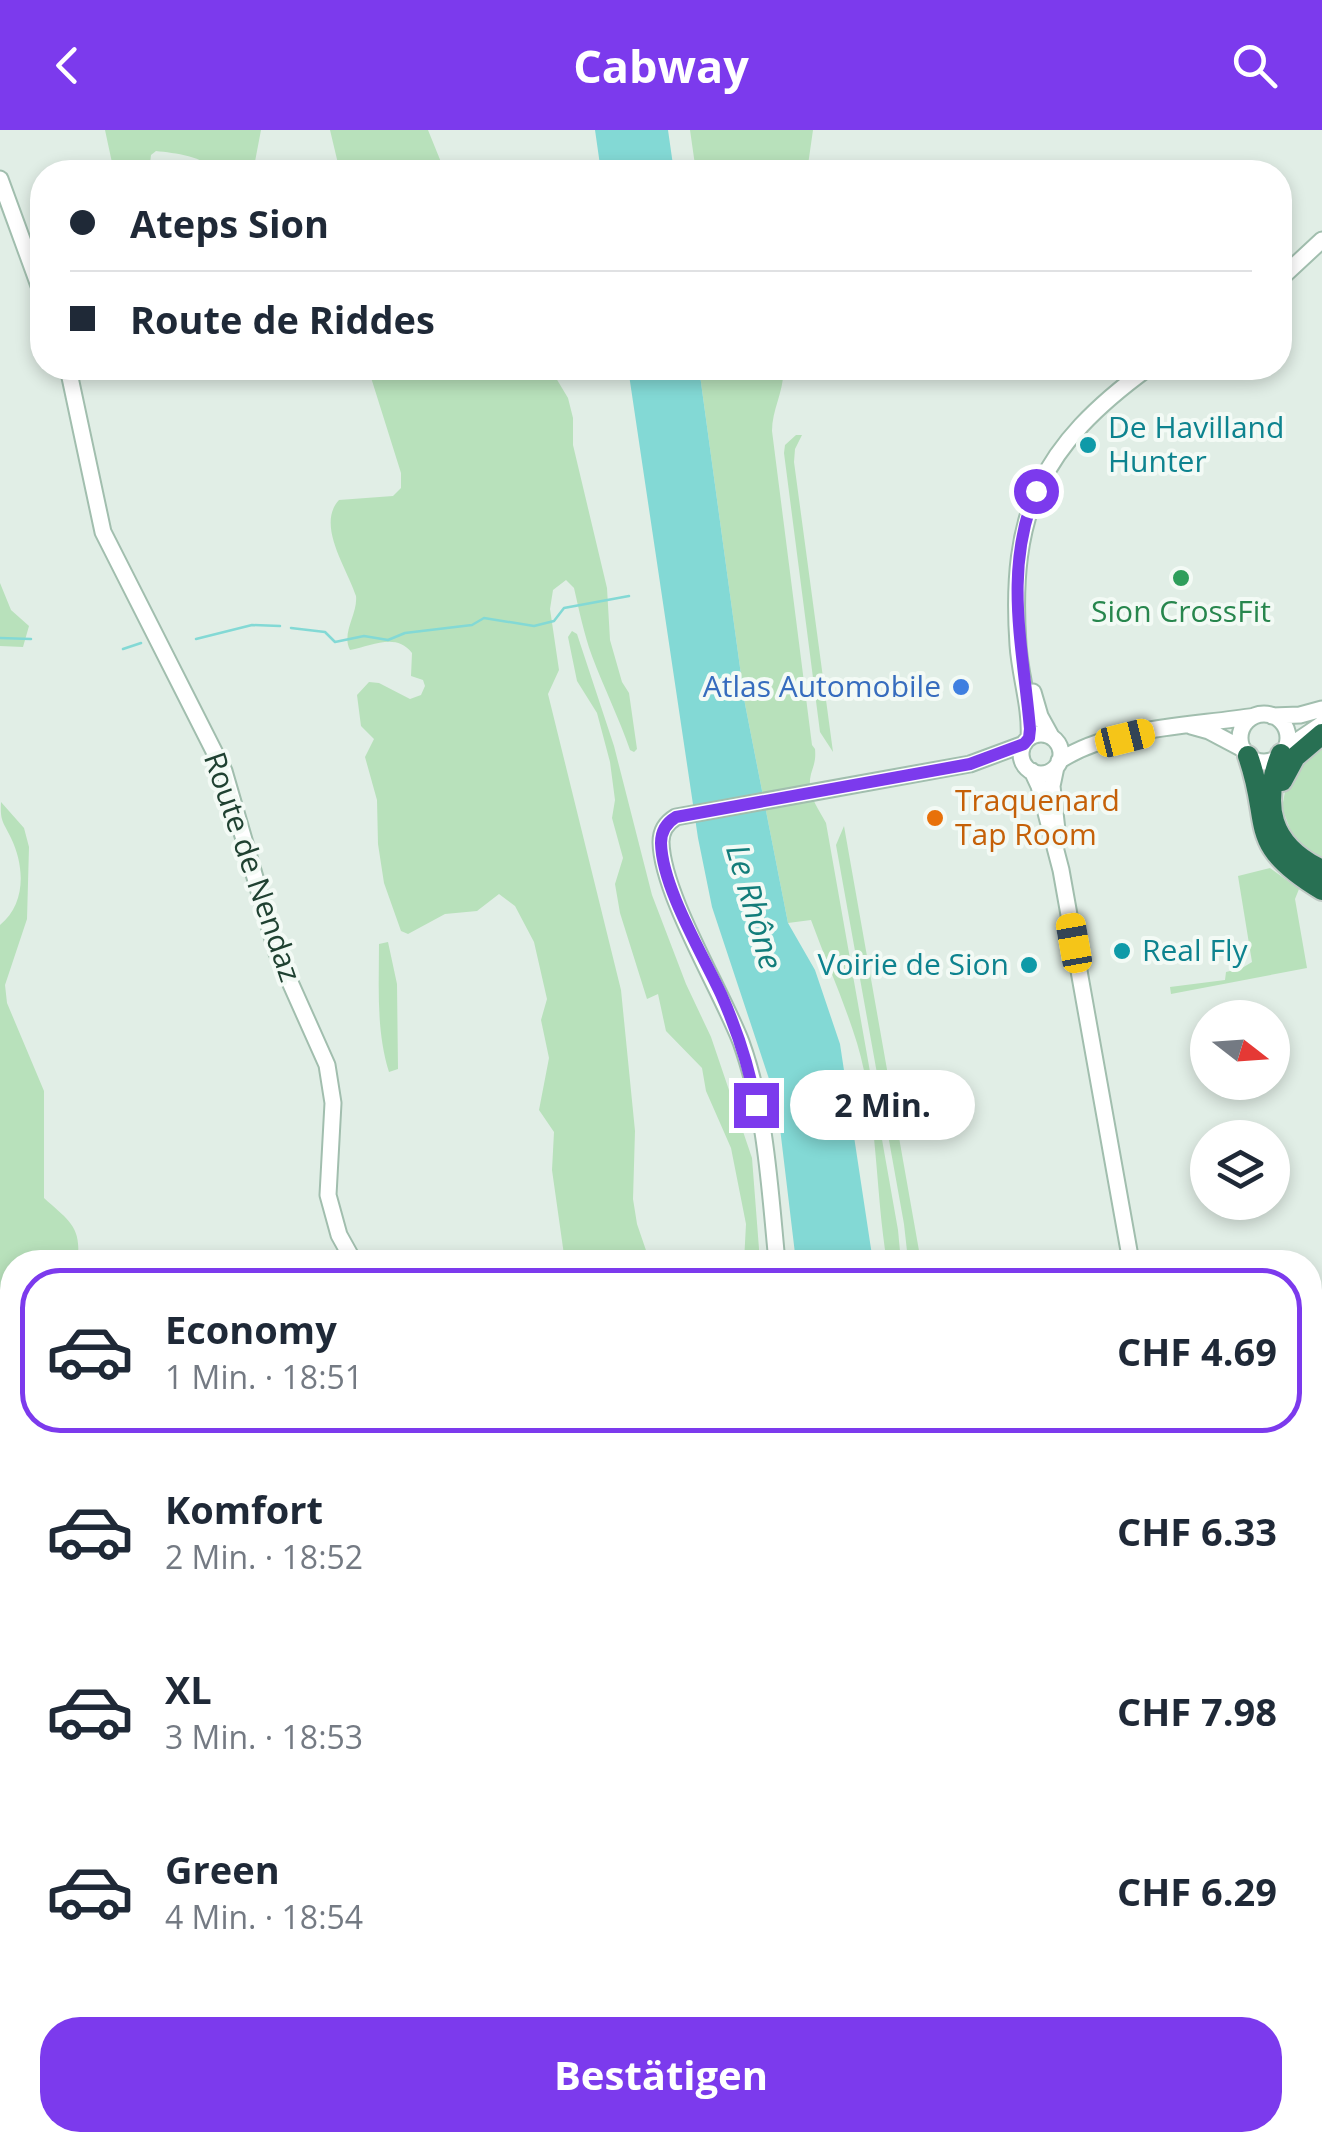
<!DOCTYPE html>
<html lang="de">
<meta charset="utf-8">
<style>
:root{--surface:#fff;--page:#f6f6f7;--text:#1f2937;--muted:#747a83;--line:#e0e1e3;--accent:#7c3aed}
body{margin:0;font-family:"Open Sans",sans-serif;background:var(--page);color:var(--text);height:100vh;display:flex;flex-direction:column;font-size:38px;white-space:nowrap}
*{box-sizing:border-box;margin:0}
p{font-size:32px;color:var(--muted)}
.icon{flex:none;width:55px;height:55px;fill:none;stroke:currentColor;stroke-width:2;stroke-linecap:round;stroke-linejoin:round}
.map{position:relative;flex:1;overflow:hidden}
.drawer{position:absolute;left:0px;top:1120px;width:1322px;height:902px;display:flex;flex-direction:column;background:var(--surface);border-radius:40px 40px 0 0;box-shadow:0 5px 15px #0003}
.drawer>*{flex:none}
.banner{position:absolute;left:30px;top:30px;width:1262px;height:220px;border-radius:40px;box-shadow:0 5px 15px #0003;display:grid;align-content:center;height:220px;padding:0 40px;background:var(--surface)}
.needle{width:65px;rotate:107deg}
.tools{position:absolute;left:1190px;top:870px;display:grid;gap:20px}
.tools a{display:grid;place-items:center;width:100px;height:100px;border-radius:50%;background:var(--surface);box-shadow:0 5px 15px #0003;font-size:50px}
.end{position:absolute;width:45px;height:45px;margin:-22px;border:12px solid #7c3aed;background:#fff;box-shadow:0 0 0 5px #fff}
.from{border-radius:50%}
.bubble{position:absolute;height:70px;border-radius:35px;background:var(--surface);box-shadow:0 5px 15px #0003;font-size:32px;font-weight:700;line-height:70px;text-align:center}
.car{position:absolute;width:30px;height:60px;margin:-30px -15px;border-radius:12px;box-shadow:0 0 8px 2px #0007;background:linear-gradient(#f5c518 24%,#345 0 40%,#f5c518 0 76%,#345 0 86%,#f5c518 0)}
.banner b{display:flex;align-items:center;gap:35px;height:95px;font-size:38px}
.banner b+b{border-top:2px solid var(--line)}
.banner i{width:25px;height:25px;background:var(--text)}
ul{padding:18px 0 0;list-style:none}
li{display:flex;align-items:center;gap:30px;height:165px;margin:0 20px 15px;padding:0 20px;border:5px solid transparent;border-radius:40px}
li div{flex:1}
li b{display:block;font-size:38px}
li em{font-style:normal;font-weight:700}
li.current{border-color:var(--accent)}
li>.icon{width:90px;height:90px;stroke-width:1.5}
.primary-button{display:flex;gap:20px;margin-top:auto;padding:20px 40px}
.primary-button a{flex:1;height:115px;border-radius:40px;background:var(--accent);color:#fff;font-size:40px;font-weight:700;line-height:115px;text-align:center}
header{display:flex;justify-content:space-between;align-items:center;height:130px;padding:0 40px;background:var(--accent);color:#fff;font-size:45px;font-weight:700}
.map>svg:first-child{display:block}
.green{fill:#b8e1bb}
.water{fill:#83d9d5}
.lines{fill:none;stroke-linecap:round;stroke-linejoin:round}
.stream{stroke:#83d9d5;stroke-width:2.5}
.canal{stroke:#83d9d5;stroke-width:10}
.secondary-casing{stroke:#a1beae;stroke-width:19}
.highway-casing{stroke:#c0cac5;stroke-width:24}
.secondary{stroke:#fff;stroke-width:15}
.highway{stroke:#287053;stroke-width:20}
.route{stroke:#7c3aed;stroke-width:12}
.culture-dot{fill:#0f9aa8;stroke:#f3faf5;stroke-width:4}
.leisure-dot{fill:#2e9e5b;stroke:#f3faf5;stroke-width:4}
.shop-dot{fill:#3f7fe0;stroke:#f3faf5;stroke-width:4}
.food-dot{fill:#e8710a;stroke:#f3faf5;stroke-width:4}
.labels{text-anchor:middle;stroke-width:8;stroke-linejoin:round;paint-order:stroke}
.culture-label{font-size:30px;fill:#0d838f;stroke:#f3faf5;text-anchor:start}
.leisure-label{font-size:30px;fill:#27864d;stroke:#f3faf5}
.shop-label{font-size:30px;fill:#366cbe;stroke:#f3faf5;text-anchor:end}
.food-label{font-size:30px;fill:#c56008;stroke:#f3faf5;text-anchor:start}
.street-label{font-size:30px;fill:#1f4131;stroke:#f3faf5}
.water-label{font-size:32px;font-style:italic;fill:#137d7a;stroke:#f3faf5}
</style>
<header><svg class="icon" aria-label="back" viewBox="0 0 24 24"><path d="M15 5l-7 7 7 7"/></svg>Cabway<svg class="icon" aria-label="search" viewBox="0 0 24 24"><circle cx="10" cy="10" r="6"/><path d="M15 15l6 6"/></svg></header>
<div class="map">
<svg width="1322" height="2021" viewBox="0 0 1322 2021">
<rect width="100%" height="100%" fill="#e1eee6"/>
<path class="green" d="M105,0H261L253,42H216C204,26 175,23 156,21L151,25L149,42H114Z
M330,0H428L445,42H340Z
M690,0H813L807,42H696Z
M368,238H550L568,268L573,288V315L607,458L610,510L622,552L629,563L637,619L634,622L630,620C619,588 604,558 592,526C584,504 579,480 574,458L566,450L553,460L550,479L559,540L548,564L621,860L635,1001L633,1069L637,1094L650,1132H565L552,1040L554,1002L539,980L549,928L541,890L547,869L534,812L515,776L499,764L477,781L445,784L408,804L401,801L384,753L378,714L377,670L365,627L374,609L361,596L357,565L369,552L379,553L410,569L421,565L425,556L423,550L411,546L412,523C396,502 372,516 350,520C341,503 358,484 356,466C347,438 316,395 339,370L393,366L401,358V343Z
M699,238H783C785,260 772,278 772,301L812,615L815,619C816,630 814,634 811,644C806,664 818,678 826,693L898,1100L901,1132H887C875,1060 878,984 857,913C844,871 826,831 811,790L788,793L745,574Z
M796,305H802L795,319L794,332L833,622L820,602L784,323L785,315Z
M0,453L11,480L29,496L23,517L0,516Z
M572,501L577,504L614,616L652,765L686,854L711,907L752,1028L760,1132H744L746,1094L731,1018L706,961L702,938L666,901L658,864L647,869L620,783L615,754L623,728L612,688L615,670L610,632L597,583L577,551L568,507Z
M1322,609V733L1295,712L1282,678L1288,645Z
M1,672L24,698L29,717L27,789L5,855L7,873L44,961V1068C68,1090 83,1097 77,1132H12V1838L0,1834V795C26,774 25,737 11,708C3,691 0,692 1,672Z
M844,696L921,1132H908V1130L904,1094L836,715Z
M1270,738L1299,759L1295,769L1307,838L1171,864L1170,857L1225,850L1226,842L1242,838L1252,832L1238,746Z
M388,812L397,854L398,939L389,942C376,901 379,856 379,814Z
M387,2010H565L560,2021H385Z"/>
<path class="water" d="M595,0H668L674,42H601Z
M628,238H699L745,574L788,793L815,840L840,914L873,1132H796L777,973L712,777L698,708Z
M1054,2010H1150L1157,2021H1061Z"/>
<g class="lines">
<path class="stream" d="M291,498L325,502L335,512L364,506L388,510L405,503L472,495L484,488L534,496L554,491L564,478L629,466
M0,508L31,509
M196,509L252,495L280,496
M123,519L141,513"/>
<path class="canal" d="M914,2010L916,2021"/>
<defs>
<path id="secondary" d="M0,49L42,164
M1280,149L1322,110
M68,238L103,402L224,641L277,823L327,935L333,973L328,1065L339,1105L354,1132
M1033,562L1040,586L1051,606
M1240 608a24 24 0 1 1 48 0a24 24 0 1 1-48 0Z
M1272,586L1300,585L1322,579
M1191,596L1209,601L1243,619
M1021 624a20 20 0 1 1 40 0a20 20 0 1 1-40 0Z
M1029,608C1031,577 1020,546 1018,515C1009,382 1041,316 1148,238
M1285,619L1322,594
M1059,631C1112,596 1195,596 1255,586
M1056,637L1052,656L1057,700
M1032,641L1039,656L1061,740L1131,1132
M777,1132C770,1061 766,981 741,912C721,860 662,764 661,712C661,701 666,693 676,687L970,634L1024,614
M1310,1890H1322
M895,2010L897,2021
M579,2021L585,2010"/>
<path id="highway" d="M1281,624C1261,675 1269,715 1322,740
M1248,626C1273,696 1244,713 1322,760
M1282,651L1295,627L1322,604"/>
</defs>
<use href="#secondary" class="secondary-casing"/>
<use href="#highway" class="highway-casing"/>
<use href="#secondary" class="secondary"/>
<use href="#highway" class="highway"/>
</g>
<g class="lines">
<path class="route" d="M756,975C749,936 737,900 721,864C702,823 662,757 661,713C661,701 666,693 676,687L970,634L1024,614L1029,608L1030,599C1023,517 1003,441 1036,361"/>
</g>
<g class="culture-dot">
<circle cx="1088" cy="315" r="10"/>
<circle cx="1122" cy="821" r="10"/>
<circle cx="1029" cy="835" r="10"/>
</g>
<circle class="leisure-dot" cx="1181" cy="448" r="10"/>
<circle class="shop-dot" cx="961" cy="557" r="10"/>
<circle class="food-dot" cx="935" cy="688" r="10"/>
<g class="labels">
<g class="culture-label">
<text x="1108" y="308">De Havilland<tspan x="1108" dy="34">Hunter</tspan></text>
<text x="1142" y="831">Real Fly</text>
<text x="1009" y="845" text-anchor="end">Voirie de Sion</text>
</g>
<g class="leisure-label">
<text x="1181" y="492">Sion CrossFit</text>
</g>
<g class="shop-label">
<text x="941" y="567">Atlas Automobile</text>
</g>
<g class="food-label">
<text x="955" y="681">Traquenard<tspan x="955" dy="34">Tap Room</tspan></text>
</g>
<g class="street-label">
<text transform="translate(252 737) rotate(71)" y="10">Route de Nendaz</text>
</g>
<g class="water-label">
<text transform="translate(754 777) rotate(74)" y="11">Le Rhône</text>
</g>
</g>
</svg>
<div class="tools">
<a><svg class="needle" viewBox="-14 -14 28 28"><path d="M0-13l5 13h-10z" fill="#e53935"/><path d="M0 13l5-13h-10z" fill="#747a83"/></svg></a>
<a><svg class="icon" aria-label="layers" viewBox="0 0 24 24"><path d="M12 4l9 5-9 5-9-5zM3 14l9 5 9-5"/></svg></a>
</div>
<i class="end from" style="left:1036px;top:361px"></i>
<i class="end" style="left:756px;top:975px"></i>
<div class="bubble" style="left:790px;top:940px;width:185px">2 Min.</div>
<i class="car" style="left:1125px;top:608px;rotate:76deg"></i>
<i class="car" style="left:1074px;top:813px;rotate:350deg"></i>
<div class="banner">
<b><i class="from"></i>Ateps Sion</b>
<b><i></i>Route de Riddes</b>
</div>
<section class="drawer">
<ul>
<li class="current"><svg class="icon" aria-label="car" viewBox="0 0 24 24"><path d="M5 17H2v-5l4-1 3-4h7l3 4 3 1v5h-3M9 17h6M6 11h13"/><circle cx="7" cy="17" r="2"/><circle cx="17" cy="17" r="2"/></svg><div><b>Economy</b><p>1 Min. · 18:51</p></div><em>CHF 4.69</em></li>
<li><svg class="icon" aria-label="car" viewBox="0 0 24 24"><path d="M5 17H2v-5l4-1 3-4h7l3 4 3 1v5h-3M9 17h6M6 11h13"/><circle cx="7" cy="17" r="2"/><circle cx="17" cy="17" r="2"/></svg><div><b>Komfort</b><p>2 Min. · 18:52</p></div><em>CHF 6.33</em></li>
<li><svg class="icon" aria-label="car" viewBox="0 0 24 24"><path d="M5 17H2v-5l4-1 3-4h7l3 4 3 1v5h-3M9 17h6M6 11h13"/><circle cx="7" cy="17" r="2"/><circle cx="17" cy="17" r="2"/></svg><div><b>XL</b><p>3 Min. · 18:53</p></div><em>CHF 7.98</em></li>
<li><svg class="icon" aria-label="car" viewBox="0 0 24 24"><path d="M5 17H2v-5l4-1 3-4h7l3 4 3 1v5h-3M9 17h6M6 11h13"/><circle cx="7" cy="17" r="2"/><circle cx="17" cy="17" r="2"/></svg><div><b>Green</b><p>4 Min. · 18:54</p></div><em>CHF 6.29</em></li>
</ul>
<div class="primary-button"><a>Bestätigen</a></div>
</section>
</div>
